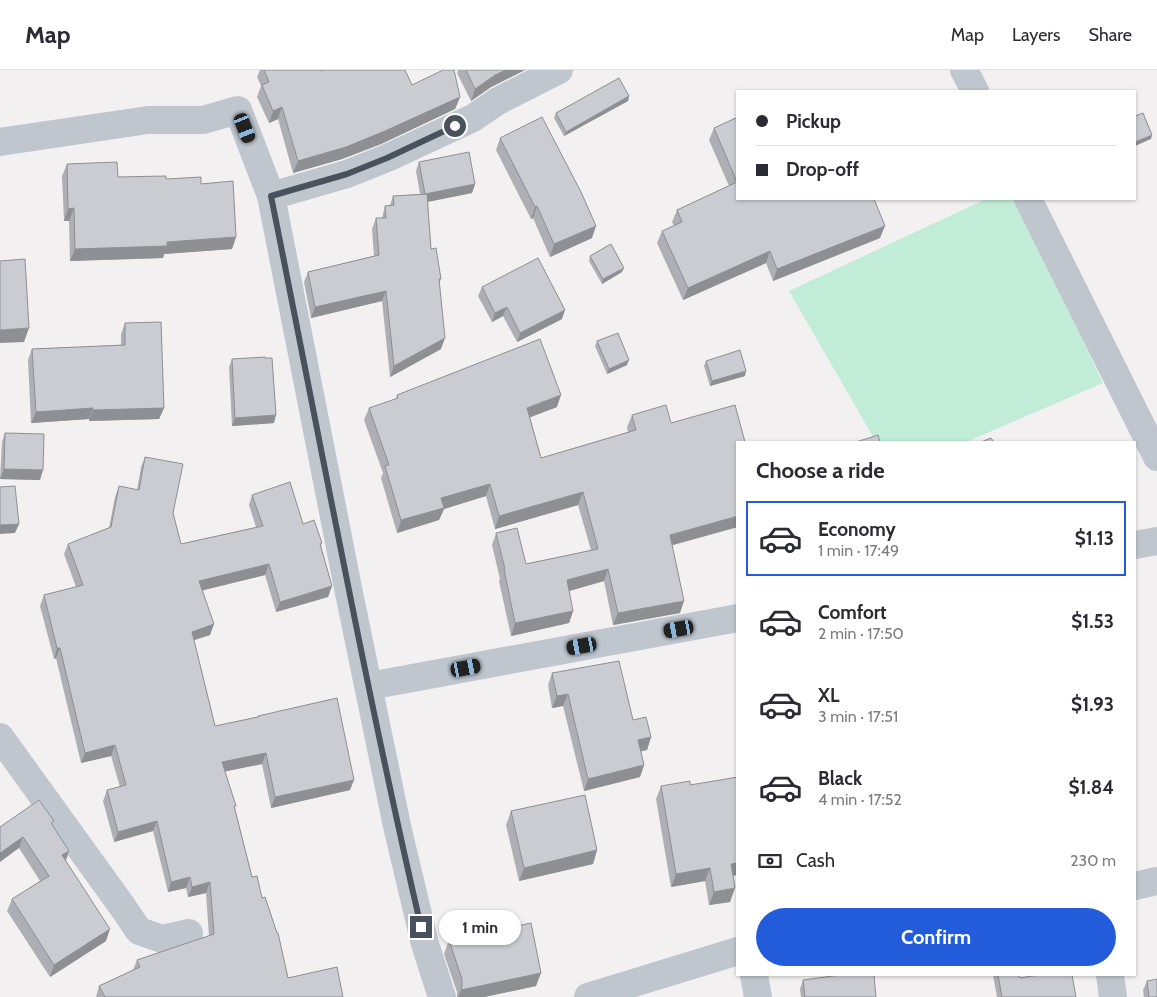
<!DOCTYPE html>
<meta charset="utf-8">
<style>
:root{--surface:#fff;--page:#f7f7f7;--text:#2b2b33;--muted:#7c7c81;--line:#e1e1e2;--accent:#225cda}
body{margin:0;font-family:Cabin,sans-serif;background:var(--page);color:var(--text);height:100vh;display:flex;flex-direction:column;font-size:19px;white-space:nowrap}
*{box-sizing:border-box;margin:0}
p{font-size:16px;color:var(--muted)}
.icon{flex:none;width:28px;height:28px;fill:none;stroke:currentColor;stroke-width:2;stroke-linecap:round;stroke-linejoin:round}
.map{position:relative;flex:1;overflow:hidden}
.drawer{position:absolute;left:736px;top:371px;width:400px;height:535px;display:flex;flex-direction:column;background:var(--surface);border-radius:0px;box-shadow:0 1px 4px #0004}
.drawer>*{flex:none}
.hud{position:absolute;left:736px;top:20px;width:400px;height:110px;border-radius:0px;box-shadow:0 1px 4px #0004;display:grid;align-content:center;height:110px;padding:0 20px;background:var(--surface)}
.end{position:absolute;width:22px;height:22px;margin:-11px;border:6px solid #49515d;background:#fff;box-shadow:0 0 0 2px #fff}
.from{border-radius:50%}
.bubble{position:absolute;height:35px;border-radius:18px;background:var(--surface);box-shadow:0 1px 4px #0004;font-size:16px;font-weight:800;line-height:35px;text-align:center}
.car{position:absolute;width:15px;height:30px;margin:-15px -8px;border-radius:6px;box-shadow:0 0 4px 1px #0007;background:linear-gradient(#222 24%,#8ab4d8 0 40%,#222 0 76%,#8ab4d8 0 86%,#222 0)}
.hud b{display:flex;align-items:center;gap:18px;height:48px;font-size:19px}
.hud b+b{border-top:1px solid var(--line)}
.hud i{width:12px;height:12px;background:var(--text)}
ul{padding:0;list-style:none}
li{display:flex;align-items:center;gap:15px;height:75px;margin:0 10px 8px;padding:0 10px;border:2px solid transparent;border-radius:0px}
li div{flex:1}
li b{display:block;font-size:19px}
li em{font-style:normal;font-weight:800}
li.on{border-color:var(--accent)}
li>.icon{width:45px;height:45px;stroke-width:1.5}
h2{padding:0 20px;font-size:22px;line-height:60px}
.pay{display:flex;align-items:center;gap:12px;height:55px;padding:0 20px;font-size:19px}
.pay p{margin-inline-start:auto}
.action{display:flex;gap:10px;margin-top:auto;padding:10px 20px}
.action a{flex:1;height:58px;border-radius:30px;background:var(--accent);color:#fff;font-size:20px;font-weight:800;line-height:58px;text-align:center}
header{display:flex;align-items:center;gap:30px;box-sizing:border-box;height:70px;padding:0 25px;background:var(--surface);border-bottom:1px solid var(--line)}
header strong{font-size:24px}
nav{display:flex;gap:28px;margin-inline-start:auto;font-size:18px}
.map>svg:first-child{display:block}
.green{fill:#c1edd8}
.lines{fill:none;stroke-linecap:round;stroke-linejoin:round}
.minor{stroke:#bfc6ce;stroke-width:28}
.wall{fill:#aeafb5}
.shaded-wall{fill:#8d8f93}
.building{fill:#caccd2;stroke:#8d8f93}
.route{stroke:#49515d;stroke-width:6}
</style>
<header>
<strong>Map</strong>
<nav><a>Map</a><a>Layers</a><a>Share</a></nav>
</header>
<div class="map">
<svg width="1157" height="927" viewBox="0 0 1157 927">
<rect width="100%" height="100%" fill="#f2f0f0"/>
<path class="green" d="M986,129H1016L1103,313L966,372H876L789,221Z"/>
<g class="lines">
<path class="minor" d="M964,0L975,21
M0,72L148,50H203L238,40L271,126L348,518L397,756L425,874L442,927
M271,126L347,104L387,88L473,48L498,31L559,0
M1028,129L1157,387
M1135,475L1157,471
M369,616L738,548
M0,667L122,836L139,861L162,869L189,863
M1135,816L1157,811
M754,905L758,927
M1110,905L1113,927
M588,927L738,881"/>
</g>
<path class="wall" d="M260,0H320L321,1L412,15L460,27L455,39L381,74L342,89L293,103L278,49L269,53L257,27L261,16L257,7Z
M458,0H525L491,17L471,31L457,3Z
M629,26L628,31L564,66L554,48L556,43Z
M738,47V129L880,168L773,211L766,193L683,230L657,173L662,161L674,156L672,152L677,140L729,116L709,70L714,58Z
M500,68L592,168L550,187L533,148L531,149L496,80Z
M419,92L475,114L472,123L427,132L431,179L441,209L439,214L441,279L390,307L382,231L311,248L304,212L308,202L374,186L372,159L376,148H382L385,136L390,135L393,126L420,124L416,101Z
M67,94L118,107L201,114L236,167L232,179L164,184L163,188L70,191L69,151H64L62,106Z
M590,186L622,202L602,214L589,191Z
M482,217L562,249L517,272L503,246L492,252L478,226Z
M125,253L164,338L159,349L89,351V349L31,353L28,290L32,279L121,275V264Z
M597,271L627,295L607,304L595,276Z
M265,288L274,353L232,356L229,297L232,289Z
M706,291L745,306L710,316L704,296Z
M397,325L557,337L530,347L541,388L628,362L627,357L632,345L672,475L680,543L613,555L604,511L569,521L573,541L569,553L511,566L499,511L500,509L492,475L496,463L526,494L591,480L578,435L495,459L486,426L444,439L439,450L397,463L381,408L383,403L364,350L369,338L396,329Z
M5,363L40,410L0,409L2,372Z
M145,387L173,443L181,474L256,457L249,435L252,425L303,454L322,473L321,477L332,516L328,527L276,542L265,505L203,520L210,565L194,570L215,656L257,647L258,646L350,720L271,738L262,694L224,701L235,738L252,807L262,828L288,908L343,927H96L99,916L133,900L137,890L209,866L206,823L188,827L186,818L168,822L153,761L114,772L103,731L107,720L120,717L111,686L81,693L56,588L54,589L40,536L44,525L76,517L64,484L68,474L109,458L115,427L119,416L137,420L141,397Z
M552,603L633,650L651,667L647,680L641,681L644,695L640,707L584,721L563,636L552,638L548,615Z
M661,716L733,806L730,832L709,835L705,811L671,817L656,729Z
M511,741L597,780L593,794L519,811L506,755Z
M53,756L66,791L106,871L50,907L7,841L12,829L40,811L19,778L0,757Z
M449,870L536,916L484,927H457V922L444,884Z
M993,905H1019L1020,908L1076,927H997Z
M803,910L876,927H801L800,919Z
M1147,911L1157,927H1144L1143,920Z"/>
<path class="shaded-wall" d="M506,0H525L491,17L471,31L475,19L495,5Z
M629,26L628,31L564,66L566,62Z
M460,27L455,39L381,74L342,89L293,103L298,91Z
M282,37L278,49L269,53L273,41Z
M1152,65L1151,69L1135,76V72Z
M475,114L472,123L422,133L425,124Z
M537,136L533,148L531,149L535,137Z
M74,138L69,151H64L68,139Z
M596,156L592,168L550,187L554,174Z
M885,156L880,168L773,211L777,199Z
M236,167L232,179L164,184L163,188L70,191L75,179Z
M770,181L766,193L683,230L688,218Z
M624,198L622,202L602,214L603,209Z
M386,221L382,231L311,248L315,237Z
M507,237L503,246L492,252L495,243Z
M565,240L562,249L517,272L520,263Z
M29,258L24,272L0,273V260Z
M445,268L441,279L390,307L394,296Z
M629,290L627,295L607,304L609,299Z
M746,301L745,306L710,316L712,311Z
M561,325L557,337L523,350L527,338Z
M93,338L89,349L31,353L36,342Z
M164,338L159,349L89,351L93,340Z
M276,345L274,353L232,356L235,348Z
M4,399L43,400L40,410L0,409Z
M490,414L486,426L444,439L439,450L397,463L401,450L441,428Z
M583,422L578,435L495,459L499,446Z
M738,446V457L666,477L670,465Z
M19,454L15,463L0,464V455Z
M269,494L265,505L196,522L199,511Z
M608,499L604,511L562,523L567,510Z
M332,516L328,527L276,542L280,532Z
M684,531L680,543L613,555L618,543Z
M573,541L569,553L511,566L515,553Z
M214,554L210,565L188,572L192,562Z
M57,578H60L56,588L54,589Z
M568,624L563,636L552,638L557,626Z
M651,667L647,680L634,683L638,670Z
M115,675L111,686L81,693L85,683Z
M266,683L262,694L218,703L222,692Z
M644,695L640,707L584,721L588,709Z
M354,710L350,720L271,738L275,727Z
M157,751L153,761L114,772L118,762Z
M23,767L19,778L0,792V783Z
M597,780L593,794L519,811L524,798Z
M69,781L65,793L62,785Z
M738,793V805L726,807L731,794Z
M710,798L705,811L671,817L676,804Z
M190,807L186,818L168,822L171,812Z
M210,812L206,823L188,827L192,817Z
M735,818L730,832L709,835L714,822Z
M110,859L106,871L50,907L54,895Z
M541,903L536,916L484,927H458L461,920Z"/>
<path class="building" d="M264,0H320L321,1L324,0H405L412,15L443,0H454L460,27L385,61L346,77L298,91L282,37L273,41L262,15L269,12Z
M466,0H506L495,5L475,19Z
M619,8L629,26L566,62L556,43Z
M1143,43L1152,65L1135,72V46Z
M542,47L581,122L596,156L554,174L537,136L535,137L500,68Z
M738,47V129H874L885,156L777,199L770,181L688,218L662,161L682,152L677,140L737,112L714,58Z
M469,82L475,114L425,124L419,92Z
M117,92L118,107L166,106V109L201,107V114L233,111L236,167L167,172V176L75,179L74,138L68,139L67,94Z
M427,124L431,179L436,178L441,209H439L445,268L394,296L386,221L315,237L308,202L379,185L376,148H386L385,136L394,135L393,126Z
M611,174L624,198L603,209L590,186Z
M538,188L565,240L520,263L507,237L495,243L482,217Z
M25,189L29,258L0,260V191Z
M161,252L164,338L93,340V338L36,342L32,279L125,275V253Z
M618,263L629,290L609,299L597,271Z
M540,269L561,325L527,338L541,388L636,360L632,345L666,335L671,353L735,335L745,372H738V446L670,465L684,531L618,543L608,499L567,510L573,541L515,553L504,499H505L496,463L517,458L526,494L598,479L583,422L499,446L490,414L441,428L444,438L401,450L385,396L389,395L369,338L398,328L397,325Z
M740,280L746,301L712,311L706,291Z
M265,287V288H272L276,345L235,348L232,289Z
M5,363L44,364L43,400L4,399Z
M878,365L880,372H856Z
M991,368L994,372H981Z
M145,387L183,394L173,443L181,474L263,456L252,425L290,412L303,454L314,450L322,473L320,474L332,516L280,532L269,494L199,511L214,554L192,562L215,656L258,647V646L337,628L354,710L275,727L266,683L222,692L236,736H234L252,807L257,806L262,828L265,827L277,863H278L288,908L337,897L343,927H105L99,916L140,897L137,890L214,864L210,812L192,817L190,807L171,812L157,751L118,762L107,720L126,715L115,675L85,683L60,578H57L44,525L83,515L68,474L111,457L119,416L139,420Z
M15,416L19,454L0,455V417Z
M619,591L633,650L646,647L651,667L638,670L644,695L588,709L568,624L557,626L552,603Z
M738,707V793L731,794L735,818L714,822L710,798L676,804L661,716L690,711V715Z
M585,725L597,780L524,798L511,741Z
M39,730L54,751L51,753L69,781L62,785L110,859L54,895L12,829L49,806L23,767L0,783V757Z
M531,853L541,903L461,920L462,916V909L449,870Z
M840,905H874L876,927H805L803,910Z
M998,905H1019L1020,908L1038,905H1072L1076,927H1002Z
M1157,909V927H1149L1147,911Z"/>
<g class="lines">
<path class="route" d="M421,857C365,615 320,370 271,126L347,104L387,88L455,56"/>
</g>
</svg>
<i class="end from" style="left:455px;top:56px"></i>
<i class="end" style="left:421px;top:857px"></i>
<div class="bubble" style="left:439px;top:840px;width:82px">1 min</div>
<i class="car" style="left:245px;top:58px;rotate:159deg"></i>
<i class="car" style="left:679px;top:559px;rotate:260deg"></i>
<i class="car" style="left:582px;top:576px;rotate:260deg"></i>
<i class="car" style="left:466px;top:598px;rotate:79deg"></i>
<div class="hud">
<b><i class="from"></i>Pickup</b>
<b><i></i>Drop-off</b>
</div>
<section class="drawer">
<h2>Choose a ride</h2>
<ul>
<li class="on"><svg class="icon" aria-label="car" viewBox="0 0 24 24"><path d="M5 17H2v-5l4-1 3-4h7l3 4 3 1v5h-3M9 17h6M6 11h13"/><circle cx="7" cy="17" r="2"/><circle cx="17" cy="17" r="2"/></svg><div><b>Economy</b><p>1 min · 17:49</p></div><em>$1.13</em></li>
<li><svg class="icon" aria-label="car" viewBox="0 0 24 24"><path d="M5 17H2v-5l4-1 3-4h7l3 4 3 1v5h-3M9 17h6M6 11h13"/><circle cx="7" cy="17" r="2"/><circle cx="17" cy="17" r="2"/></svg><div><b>Comfort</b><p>2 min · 17:50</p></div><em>$1.53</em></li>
<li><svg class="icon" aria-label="car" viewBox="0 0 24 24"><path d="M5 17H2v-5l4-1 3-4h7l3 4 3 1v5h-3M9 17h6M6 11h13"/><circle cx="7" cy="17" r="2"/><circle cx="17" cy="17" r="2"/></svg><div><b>XL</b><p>3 min · 17:51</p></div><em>$1.93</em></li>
<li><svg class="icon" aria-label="car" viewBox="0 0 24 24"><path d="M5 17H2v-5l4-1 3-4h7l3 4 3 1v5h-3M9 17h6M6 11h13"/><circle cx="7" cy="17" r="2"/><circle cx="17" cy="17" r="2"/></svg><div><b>Black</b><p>4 min · 17:52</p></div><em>$1.84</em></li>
</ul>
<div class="pay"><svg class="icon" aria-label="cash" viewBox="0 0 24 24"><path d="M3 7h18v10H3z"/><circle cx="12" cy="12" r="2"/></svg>Cash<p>230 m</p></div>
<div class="action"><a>Confirm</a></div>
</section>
</div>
